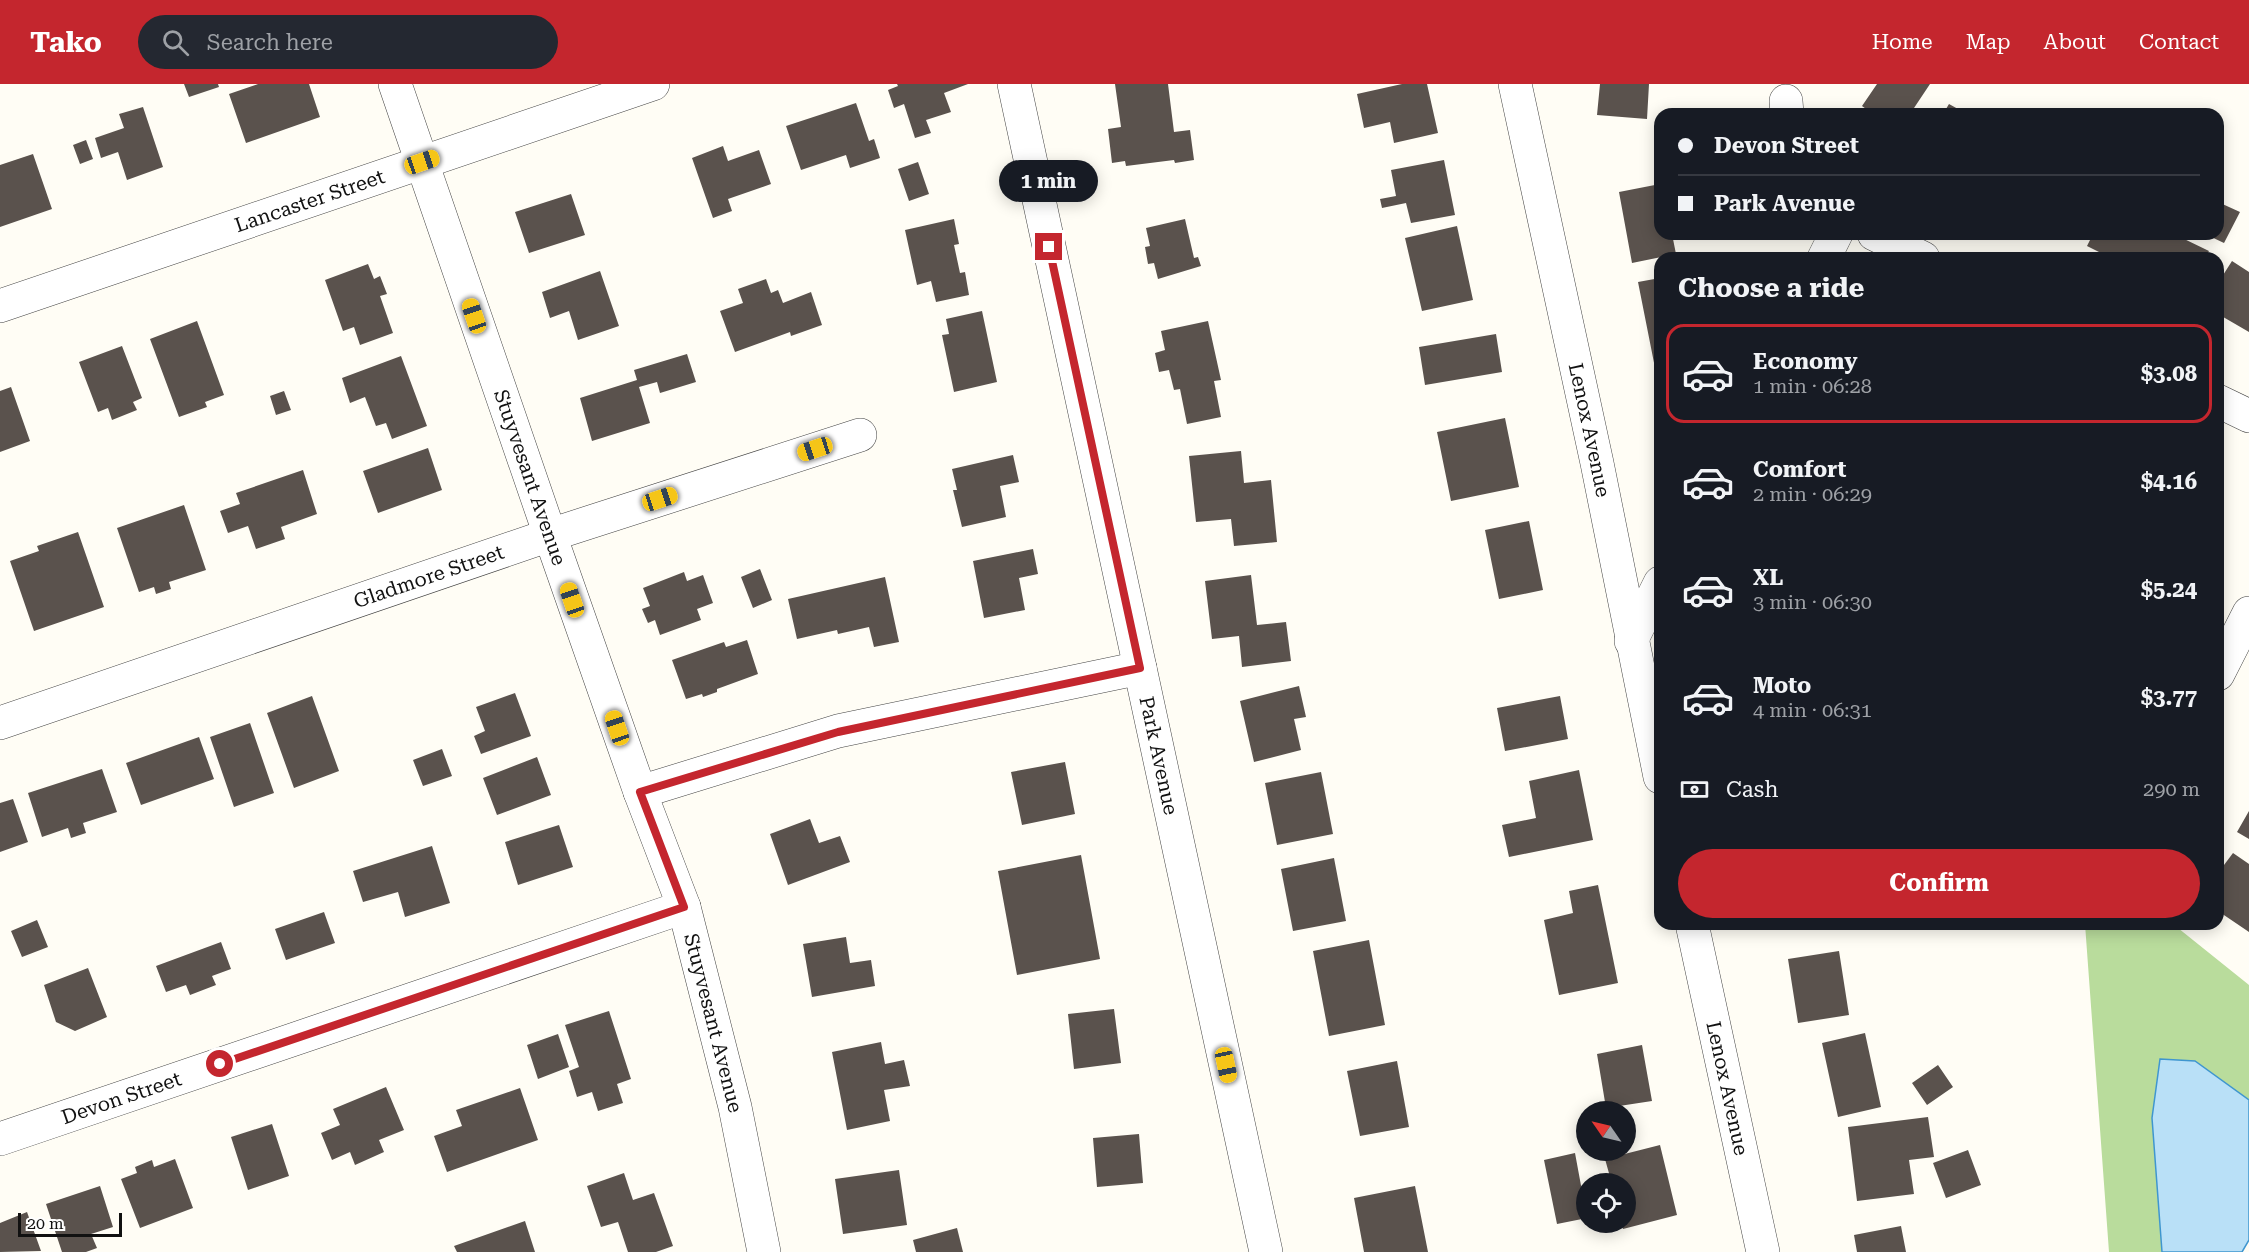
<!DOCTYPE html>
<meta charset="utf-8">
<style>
:root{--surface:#171b24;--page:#242831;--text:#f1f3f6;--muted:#9ea1a6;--line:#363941;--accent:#c4262e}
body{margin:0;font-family:"Roboto Serif",serif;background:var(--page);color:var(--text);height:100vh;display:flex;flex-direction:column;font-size:22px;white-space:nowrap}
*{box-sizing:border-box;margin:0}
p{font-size:20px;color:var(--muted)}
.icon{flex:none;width:33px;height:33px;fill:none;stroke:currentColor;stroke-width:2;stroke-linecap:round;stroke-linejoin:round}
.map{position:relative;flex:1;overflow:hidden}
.drawer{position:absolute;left:1654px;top:168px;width:570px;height:678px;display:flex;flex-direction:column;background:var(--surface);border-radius:18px;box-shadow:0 3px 15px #0003}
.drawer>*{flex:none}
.hud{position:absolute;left:1654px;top:24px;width:570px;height:132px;border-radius:18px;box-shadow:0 3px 15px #0003;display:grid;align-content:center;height:132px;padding:0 24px;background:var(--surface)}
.needle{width:39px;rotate:304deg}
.fabs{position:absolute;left:1576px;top:1017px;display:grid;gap:12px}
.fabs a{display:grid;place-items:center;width:60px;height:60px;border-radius:50%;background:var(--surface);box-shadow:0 3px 15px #0003;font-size:30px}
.scale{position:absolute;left:18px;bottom:15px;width:104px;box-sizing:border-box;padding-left:6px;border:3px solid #111;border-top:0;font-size:16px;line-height:21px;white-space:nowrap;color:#111;-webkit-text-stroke:4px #fff;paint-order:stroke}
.end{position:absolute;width:27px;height:27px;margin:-14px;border:8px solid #c4262e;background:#fff;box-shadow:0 0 0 3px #fff}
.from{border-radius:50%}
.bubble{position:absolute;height:42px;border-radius:21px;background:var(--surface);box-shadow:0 3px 15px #0003;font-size:20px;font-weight:700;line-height:42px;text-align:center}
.car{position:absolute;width:18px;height:36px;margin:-18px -9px;border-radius:8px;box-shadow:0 0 4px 2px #0007;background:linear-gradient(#f5c518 24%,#345 0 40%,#f5c518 0 76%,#345 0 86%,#f5c518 0)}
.hud b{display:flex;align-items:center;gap:21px;height:57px;font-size:22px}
.hud b+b{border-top:2px solid var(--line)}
.hud i{width:15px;height:15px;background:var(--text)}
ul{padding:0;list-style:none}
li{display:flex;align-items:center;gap:18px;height:99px;margin:0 12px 9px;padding:0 12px;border:3px solid transparent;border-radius:18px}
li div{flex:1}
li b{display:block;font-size:22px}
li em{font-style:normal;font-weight:700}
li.selected{border-color:var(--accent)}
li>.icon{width:54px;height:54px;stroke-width:1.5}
h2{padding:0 24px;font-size:27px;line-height:72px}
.pay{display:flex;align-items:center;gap:15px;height:66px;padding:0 24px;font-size:22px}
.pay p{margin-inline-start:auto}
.primary-button{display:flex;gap:12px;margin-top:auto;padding:12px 24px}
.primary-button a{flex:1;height:69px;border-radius:36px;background:var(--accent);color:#fff;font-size:24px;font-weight:700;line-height:69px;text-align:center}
header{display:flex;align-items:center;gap:36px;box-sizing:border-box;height:84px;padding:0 30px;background:var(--accent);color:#fff}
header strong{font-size:28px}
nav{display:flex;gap:33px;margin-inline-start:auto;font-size:21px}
.search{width:420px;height:54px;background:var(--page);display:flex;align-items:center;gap:15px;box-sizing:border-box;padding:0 21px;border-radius:33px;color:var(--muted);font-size:22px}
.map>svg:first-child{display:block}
.forest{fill:#b9dc9c}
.water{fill:#b9e0f7;stroke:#3f96cf;stroke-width:1.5}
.building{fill:#5a524d}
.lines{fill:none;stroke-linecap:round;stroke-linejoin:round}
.street-casing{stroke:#444;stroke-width:34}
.street{stroke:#fff;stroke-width:33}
.route{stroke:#c4262e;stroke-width:8}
.labels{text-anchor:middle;stroke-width:6;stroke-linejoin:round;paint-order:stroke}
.street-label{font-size:20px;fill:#111;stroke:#fff}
</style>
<header>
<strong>Tako</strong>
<div class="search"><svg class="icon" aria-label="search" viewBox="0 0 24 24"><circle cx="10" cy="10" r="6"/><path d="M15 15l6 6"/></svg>Search here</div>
<nav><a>Home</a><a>Map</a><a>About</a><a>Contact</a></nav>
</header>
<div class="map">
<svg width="2249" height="1168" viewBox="0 0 2249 1168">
<rect width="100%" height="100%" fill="#fffdf5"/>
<path class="forest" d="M2085,840H2173L2249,901V1016L2195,977L2160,975L2152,1034L2162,1168H2109Z"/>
<path class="water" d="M2160,975L2195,977L2249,1016V1156L2242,1168H2162L2152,1034Z"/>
<path class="building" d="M184,0H218L219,3L189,13Z
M258,0H309L320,33L246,59L229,10Z
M897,0H968L944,9L951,28L926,36L931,49L915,54L904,20L894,24L888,6L898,2Z
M1115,0H1168L1174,48L1190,46L1194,76L1175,79L1174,76L1126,82L1125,77L1112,79L1108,45L1121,43Z
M1402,0H1427L1438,49L1394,59L1390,38L1364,44L1357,10Z
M1600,0H1649L1647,35L1597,31Z
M1877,0H1930L1910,30H1873L1862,22Z
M856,19L869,57L874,55L880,74L850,84L846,71L801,86L786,42Z
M1949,20L1967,30H1943Z
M143,23L163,83L127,96L118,68L101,74L95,54L124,44L119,30Z
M86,56L93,75L80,80L73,61Z
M723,62L728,77L759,66L771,100L728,115L732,127L713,134L692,74Z
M33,70L52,125L0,143V81Z
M1444,76L1455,131L1411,139L1406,119L1382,124L1380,115L1396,112L1391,86Z
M918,78L929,110L909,117L898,85Z
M1660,100V150H1672L1676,170L1632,179L1619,108Z
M571,110L585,151L529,169L515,128Z
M2218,118L2240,128L2224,159L2205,150H2218Z
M954,135L959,160L954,161L960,189L965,188L969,211L936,218L931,197L917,201L905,146Z
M1185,135L1194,174L1198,173L1201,182L1158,195L1154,179L1148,180L1145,163L1150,162L1146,144Z
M1457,142L1473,216L1422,227L1405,154Z
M2093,150H2179L2178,152L2209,167L2205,174H2111L2087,162Z
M2232,177L2249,188V248L2218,230V199Z
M368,180L374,195L380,192L387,210L380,212L393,249L360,261L354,243L343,247L325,196Z
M600,187L619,242L578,256L569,227L550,234L542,208Z
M1660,194V298L1658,299L1638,198Z
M766,195L771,209L778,206L783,219L811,208L822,241L791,252L790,248L735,268L720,227L743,219L738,205Z
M982,227L997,298L954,308L942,251L949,250L946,235Z
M197,237L224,311L205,318L207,323L179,333L150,255Z
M1208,237L1221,296L1214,297L1221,333L1187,340L1180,305L1174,306L1169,286L1159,288L1155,269L1165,266L1161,247Z
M1496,250L1502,288L1425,301L1419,263Z
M122,262L142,314L133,318L137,326L112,336L108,324L98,328L79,278Z
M687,270L696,298L660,309L657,298L639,303L650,339L592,357L580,314L637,296L634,286Z
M401,272L427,342L392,355L386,339L376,342L365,313L350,319L342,294Z
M11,303L30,357L0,368V307Z
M284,307L291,326L276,331L270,312Z
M1505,334L1519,403L1451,417L1437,348Z
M428,364L442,406L378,429L363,387Z
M1241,367L1244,399L1271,396L1277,458L1234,462L1231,435L1196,438L1189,372Z
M1013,371L1019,398L1000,402L1006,433L962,443L953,406H957L952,385Z
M303,386L317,430L281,443L285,455L256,465L248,442L228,449L220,427L240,420L236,409Z
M184,421L206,486L169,498L171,505L156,510L154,503L139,508L117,444Z
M1529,437L1543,506L1499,515L1485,446Z
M78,448L104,523L34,547L10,477L39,467L37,462Z
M1033,465L1038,490L1019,494L1025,526L984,534L973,477Z
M760,485L772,516L753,524L741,493Z
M684,488L687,497L703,491L713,519L697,525L701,536L660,551L655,536L648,539L642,525L650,522L643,504Z
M1251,491L1257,541L1286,538L1291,577L1242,583L1239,552L1212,555L1205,497Z
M885,493L899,558L874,563L869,543L838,550L837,546L797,555L788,515Z
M747,556L758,590L717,605V608L703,613L702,610L686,615L672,576L724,558L726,563Z
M1299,602L1306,633L1294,635L1301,666L1254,678L1240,617Z
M515,609L531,652L481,670L474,652L485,647L476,623Z
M312,612L339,687L294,704L267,629Z
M1560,612L1568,655L1505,667L1497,624Z
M250,639L274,709L234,723L210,653Z
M199,653L214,695L141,721L126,679Z
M442,665L452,692L423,702L413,676Z
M537,673L551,711L497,731L483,694Z
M1065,678L1075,730L1022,741L1011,688Z
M102,685L117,728L83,739L86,749L71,754L68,744L42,753L28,709Z
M1579,686L1593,756L1509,773L1502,741L1536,734L1529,697Z
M1321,688L1333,750L1277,761L1265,699Z
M13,715L28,758L0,768V719Z
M2249,727V755L2237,748Z
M810,735L819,759L840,752L850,778L788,801L770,750Z
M559,741L573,783L518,801L505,758Z
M432,762L450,819L405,833L398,808L363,818L353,787Z
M2233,769L2249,780V848L2218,827V789Z
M1081,771L1100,875L1017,891L998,787Z
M1334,774L1346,837L1293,847L1281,785Z
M1598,801L1618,899L1559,911L1544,836L1573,829L1569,807Z
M324,828L335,859L286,876L275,845Z
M37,836L48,863L22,873L11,847Z
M846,853L850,879L871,876L875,902L812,913L803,860Z
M1369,856L1385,941L1329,952L1313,867Z
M221,858L231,885L212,892L216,901L190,911L186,901L166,908L156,882Z
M1839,867L1849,931L1798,939L1788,875Z
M88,884L107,933L75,947L56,938L44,901Z
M1114,925L1121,979L1074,985L1068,930Z
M609,927L631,995L617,1000L623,1019L598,1027L592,1008L577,1013L569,987L579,983L565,941Z
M1865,949L1881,1023L1838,1033L1822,959Z
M558,950L569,983L538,995L527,961Z
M881,958L885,980L904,976L910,1002L884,1006L890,1037L847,1046L832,968Z
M1642,961L1652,1017L1606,1024L1597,970Z
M1397,977L1409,1043L1360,1052L1347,987Z
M1938,981L1953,1003L1927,1021L1912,999Z
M386,1003L404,1046L379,1056L384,1068L355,1081L350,1068L332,1076L321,1049L340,1041L333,1025Z
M520,1004L538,1056L447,1088L434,1052L462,1042L456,1026Z
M1928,1033L1934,1073L1909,1076L1914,1110L1857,1117L1848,1043Z
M272,1040L289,1092L248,1106L231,1053Z
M1139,1050L1143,1099L1097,1103L1093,1054Z
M1660,1061L1677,1131L1623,1145L1621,1138H1626V1100H1612L1605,1075Z
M1968,1066L1981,1101L1946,1114L1933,1079Z
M1575,1069L1587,1134L1557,1140L1544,1076Z
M175,1075L193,1124L140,1144L121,1095L137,1089L135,1083L152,1076L154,1083Z
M899,1086L907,1141L843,1150L835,1095Z
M624,1089L633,1116L654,1109L673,1162L656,1168H628L618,1138L601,1143L587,1102Z
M100,1102L113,1143L91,1150L97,1164L86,1168H62L46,1120Z
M1415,1102L1428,1168H1364L1354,1114Z
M27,1128L41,1167L0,1168V1139Z
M525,1137L535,1168H457L454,1162Z
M1901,1142L1906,1168H1857L1854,1151Z
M957,1144L963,1168H916L913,1156Z"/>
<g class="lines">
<defs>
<g id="street">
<path id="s1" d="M395,0L550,451L640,708L684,823L735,1023L764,1168"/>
<path id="s2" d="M1014,0L1266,1168"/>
<path id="s3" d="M1515,0L1597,379L1660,693"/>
<path d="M1786,17L1787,30"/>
<path d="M1874,150L1923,174"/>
<path d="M1824,174L1836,150"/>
<path id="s4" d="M0,222L653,0"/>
<path d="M2218,317L2249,332"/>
<path d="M1631,557L1660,499"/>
<path d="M2218,590L2249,529"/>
<path id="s5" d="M0,639L550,451L860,351"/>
<path d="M640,708L838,647L1140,584"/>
<path id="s6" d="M1692,840L1763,1168"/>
<path id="s7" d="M0,1055L684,823"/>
</g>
</defs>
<use href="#street" class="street-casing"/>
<use href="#street" class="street"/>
</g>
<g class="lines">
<path class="route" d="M220,980L684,823L640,708L838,648L1140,584L1049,163"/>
</g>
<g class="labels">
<g class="street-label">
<text dy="7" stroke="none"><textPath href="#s4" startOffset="327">Lancaster Street</textPath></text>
<text dy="7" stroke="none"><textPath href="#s3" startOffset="354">Lenox Avenue</textPath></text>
<text dy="7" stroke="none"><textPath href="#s1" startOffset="416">Stuyvesant Avenue</textPath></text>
<text dy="7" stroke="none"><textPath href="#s5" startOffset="453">Gladmore Street</textPath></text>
<text dy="7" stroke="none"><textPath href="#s2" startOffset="687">Park Avenue</textPath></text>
<text dy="7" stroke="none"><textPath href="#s1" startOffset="992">Stuyvesant Avenue</textPath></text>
<text dy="7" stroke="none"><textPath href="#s6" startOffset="168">Lenox Avenue</textPath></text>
<text dy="7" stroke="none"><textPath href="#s7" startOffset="128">Devon Street</textPath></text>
</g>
</g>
</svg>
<div class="fabs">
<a><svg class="needle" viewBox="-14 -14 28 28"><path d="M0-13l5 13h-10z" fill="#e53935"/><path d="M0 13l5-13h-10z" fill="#9ea1a6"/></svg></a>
<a><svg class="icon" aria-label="locate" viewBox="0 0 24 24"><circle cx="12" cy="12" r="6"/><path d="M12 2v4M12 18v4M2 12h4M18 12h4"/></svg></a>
</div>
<div class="scale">20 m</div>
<i class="end from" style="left:220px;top:980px"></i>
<i class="end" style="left:1049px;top:163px"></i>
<div class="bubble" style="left:999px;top:76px;width:99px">1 min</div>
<i class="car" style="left:422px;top:78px;rotate:71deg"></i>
<i class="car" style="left:474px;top:232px;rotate:341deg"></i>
<i class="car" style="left:815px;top:365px;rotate:252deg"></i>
<i class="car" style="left:660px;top:415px;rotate:72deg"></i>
<i class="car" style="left:572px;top:516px;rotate:341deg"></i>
<i class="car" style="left:617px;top:644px;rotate:341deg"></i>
<i class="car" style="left:1226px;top:981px;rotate:168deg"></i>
<div class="hud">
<b><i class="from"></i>Devon Street</b>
<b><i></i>Park Avenue</b>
</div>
<section class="drawer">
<h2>Choose a ride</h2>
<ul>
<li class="selected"><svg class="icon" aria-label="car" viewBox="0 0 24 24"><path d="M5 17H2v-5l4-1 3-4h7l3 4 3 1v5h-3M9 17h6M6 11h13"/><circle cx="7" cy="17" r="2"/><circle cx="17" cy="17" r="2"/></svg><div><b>Economy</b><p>1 min · 06:28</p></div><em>$3.08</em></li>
<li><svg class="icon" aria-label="car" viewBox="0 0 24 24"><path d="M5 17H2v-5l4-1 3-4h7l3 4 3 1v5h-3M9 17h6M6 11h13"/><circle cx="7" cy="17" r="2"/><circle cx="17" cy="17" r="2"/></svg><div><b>Comfort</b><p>2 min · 06:29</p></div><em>$4.16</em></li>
<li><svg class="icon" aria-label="car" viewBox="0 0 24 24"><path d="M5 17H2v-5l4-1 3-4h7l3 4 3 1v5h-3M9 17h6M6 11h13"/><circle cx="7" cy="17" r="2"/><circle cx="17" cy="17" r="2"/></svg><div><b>XL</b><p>3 min · 06:30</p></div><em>$5.24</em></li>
<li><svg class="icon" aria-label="car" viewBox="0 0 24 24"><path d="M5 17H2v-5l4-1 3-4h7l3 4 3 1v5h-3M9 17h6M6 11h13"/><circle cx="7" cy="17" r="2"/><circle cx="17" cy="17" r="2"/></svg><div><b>Moto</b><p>4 min · 06:31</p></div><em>$3.77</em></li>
</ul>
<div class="pay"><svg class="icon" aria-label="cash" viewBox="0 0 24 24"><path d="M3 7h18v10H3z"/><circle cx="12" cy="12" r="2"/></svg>Cash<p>290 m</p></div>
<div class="primary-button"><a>Confirm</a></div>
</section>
</div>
